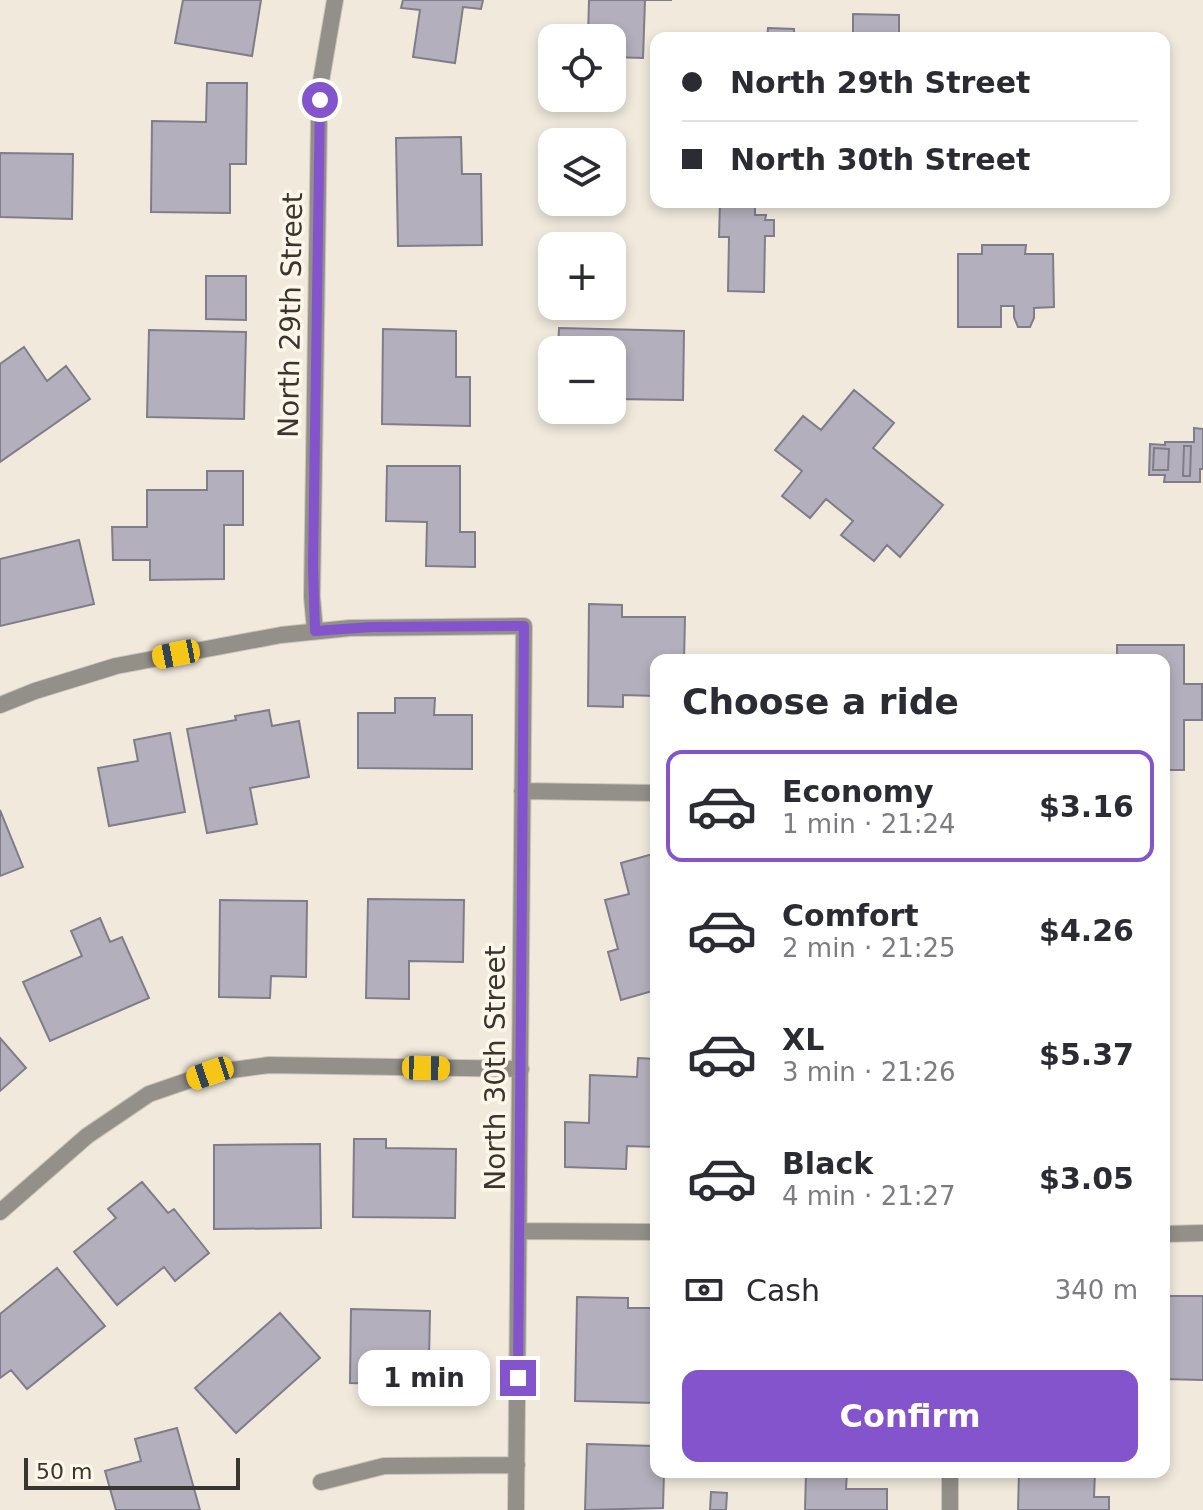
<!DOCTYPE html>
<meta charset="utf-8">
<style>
:root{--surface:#fff;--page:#f2f2f3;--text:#2b2b33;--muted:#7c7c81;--line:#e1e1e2;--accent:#8354cc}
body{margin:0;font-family:"DejaVu Sans",sans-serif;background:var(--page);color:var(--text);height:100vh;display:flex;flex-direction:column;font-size:30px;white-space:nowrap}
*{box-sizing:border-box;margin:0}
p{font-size:26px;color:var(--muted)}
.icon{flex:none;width:44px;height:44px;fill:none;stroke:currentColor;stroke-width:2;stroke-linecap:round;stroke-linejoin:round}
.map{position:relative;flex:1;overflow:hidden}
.details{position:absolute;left:650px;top:654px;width:520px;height:824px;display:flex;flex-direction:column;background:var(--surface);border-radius:16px;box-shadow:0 4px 12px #0003}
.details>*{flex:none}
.top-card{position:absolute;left:650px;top:32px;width:520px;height:176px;border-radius:16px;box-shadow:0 4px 12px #0003;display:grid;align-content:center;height:176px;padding:0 32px;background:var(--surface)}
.tools{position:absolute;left:538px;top:24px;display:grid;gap:16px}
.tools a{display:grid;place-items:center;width:88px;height:88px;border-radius:16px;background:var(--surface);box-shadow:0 4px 12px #0003;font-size:40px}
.scale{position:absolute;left:24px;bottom:20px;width:216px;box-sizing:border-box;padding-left:8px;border:4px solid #393631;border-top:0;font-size:22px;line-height:28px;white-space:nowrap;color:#393631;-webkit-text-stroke:6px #fef7e9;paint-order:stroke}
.end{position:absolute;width:36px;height:36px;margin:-18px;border:10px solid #8354cc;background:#fff;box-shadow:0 0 0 4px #fff}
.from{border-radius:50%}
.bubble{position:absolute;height:56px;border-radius:16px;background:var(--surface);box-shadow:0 4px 12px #0003;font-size:26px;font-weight:600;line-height:56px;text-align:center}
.car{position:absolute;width:24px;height:48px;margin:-24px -12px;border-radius:10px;box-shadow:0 0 6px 2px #0007;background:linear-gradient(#f5c518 24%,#345 0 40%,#f5c518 0 76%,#345 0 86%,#f5c518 0)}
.top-card b{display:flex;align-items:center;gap:28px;height:76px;font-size:30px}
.top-card b+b{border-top:2px solid var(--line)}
.top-card i{width:20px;height:20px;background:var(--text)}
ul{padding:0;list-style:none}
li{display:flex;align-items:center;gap:24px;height:112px;margin:0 16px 12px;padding:0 16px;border:4px solid transparent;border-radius:16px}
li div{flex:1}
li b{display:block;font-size:30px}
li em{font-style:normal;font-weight:600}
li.active{border-color:var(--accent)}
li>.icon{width:72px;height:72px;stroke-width:1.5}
h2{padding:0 32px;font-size:36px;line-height:96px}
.pay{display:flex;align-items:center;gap:20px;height:88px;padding:0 32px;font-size:30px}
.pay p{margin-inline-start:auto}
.button{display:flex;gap:16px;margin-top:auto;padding:16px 32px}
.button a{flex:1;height:92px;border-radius:16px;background:var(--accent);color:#fff;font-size:32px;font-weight:600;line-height:92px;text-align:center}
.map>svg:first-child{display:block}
.building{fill:#b3afbc;stroke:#807d8a;stroke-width:2}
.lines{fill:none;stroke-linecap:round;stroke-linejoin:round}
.street-casing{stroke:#cbc5ba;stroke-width:18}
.street{stroke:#93908a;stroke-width:16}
.route{stroke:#8354cc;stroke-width:10}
.labels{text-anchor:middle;stroke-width:7;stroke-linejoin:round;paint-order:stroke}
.street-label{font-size:28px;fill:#393631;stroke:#fef7e9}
</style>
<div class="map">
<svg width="1203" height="1510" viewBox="0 0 1203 1510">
<rect width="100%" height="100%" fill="#f0e9dc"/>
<path class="building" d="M183,0H261L252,56L175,43Z
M403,0H483L481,9L463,7L455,63L413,57L420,10L401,8Z
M589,0H672H645L643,58L612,57V38H588Z
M853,14L899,15V38H853Z
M768,28L794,29V38H767Z
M207,83H247L246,164H230V213L151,212L152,121L206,122Z
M461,137L462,174H481L482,245L398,246L396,138Z
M0,153L73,154L72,219L0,217Z
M720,202L755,203V215H766L765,220H774V236H765L764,292L728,291L729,237H719Z
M982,245H1026L1025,254H1053L1054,307L1034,308V318L1030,327H1018L1014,317V306H1001V327H958V254H982Z
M206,276H246V320L206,319Z
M612,284H621L620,309L584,308V306H612Z
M559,328L684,331L683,400L613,399L612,350H558Z
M383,329L456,331V377H470V426L382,424Z
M149,330L246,332L244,419L147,417Z
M24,347L47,381L66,366L90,399L0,462V364Z
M854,390L894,423L873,448L943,505L900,557L887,545L874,561L841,535L853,521L826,499L810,518L782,496L802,471L775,450L803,416L821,430Z
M1194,428L1203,429V469H1200V482H1164L1165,475H1149L1150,444L1165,445V442H1194Z
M1184,446H1191L1190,476H1183Z
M1154,448L1169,449L1168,470H1153Z
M387,466H460V532H475V567L426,566L427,522L386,521Z
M207,471H243V525H224V579L150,580V560H113L112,527H147V490H207Z
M79,540L94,604L0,626V559Z
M589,604L622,605V617H685L684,660H656V696L623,695V707L588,706Z
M1117,645H1184V684H1202V720H1184V770H1164V660H1117Z
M395,698H435L434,715H472V769L358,768V713H395Z
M269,710L272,726L299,721L309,777L250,788L257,824L207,833L187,729L236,720L235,716Z
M170,733L185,812L109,826L98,768L138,761L134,740Z
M0,810L23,867L0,876Z
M656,853V990L621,1000L608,952L618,949L605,900L629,894L621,863Z
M368,899L464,900L463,962L409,961V999L366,998Z
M220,900L307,901L306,977L271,976L270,998L219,997Z
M100,918L110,942L122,937L149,998L50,1041L23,982L82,956L71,931Z
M0,1038L26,1068L0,1091Z
M638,1058L656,1059V1147L627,1146L626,1169L565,1167V1122L589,1123L590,1075L637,1077Z
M354,1139H386V1148L456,1149L455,1218L353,1217Z
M320,1144L321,1228L214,1229V1145Z
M142,1182L168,1213L174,1209L209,1253L175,1281L164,1267L117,1305L74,1252L116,1218L108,1209Z
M57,1268L105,1326L27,1389L11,1370L0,1378V1314Z
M1164,1296H1203V1380L1164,1379Z
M577,1297L628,1298V1308H656V1403L575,1401Z
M351,1309L430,1311L429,1360H448L447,1402L386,1401V1384L350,1383Z
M280,1313L320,1358L236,1433L195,1388Z
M177,1428L200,1510H116L105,1471L141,1461L135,1439Z
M587,1444L656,1446V1472H664L663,1508L585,1510Z
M806,1472H847L846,1489H887V1510H805Z
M1019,1472H1095L1094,1497H1109V1510H1018Z
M711,1492L727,1493L726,1510H710Z"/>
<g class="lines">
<defs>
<path id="street" d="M315,631L312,597L319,119L321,81L335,0
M0,705L35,691L116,666L281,635L350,628L524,626L516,1510
M522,791L656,793
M0,1212L87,1136L149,1094L210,1073L269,1065L521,1069
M520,1231L656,1232
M1164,1234L1203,1233
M321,1482L384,1466L517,1465
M950,1510V1472"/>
</defs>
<use href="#street" class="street-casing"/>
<use href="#street" class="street"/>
</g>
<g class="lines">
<path class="route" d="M320,100L313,565L315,631L372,627L524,626L518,1378"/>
</g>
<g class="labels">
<g class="street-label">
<text transform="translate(290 315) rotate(-89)" y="10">North 29th Street</text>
<text transform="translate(495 1068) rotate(-90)" y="10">North 30th Street</text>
</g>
</g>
</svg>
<div class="tools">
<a><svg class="icon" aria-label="locate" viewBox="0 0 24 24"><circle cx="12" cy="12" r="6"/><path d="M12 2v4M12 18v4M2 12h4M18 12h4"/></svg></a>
<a><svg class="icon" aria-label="layers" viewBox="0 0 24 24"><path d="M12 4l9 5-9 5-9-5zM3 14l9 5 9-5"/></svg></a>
<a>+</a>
<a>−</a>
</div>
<div class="scale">50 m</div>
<i class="end from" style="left:320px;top:100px"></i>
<i class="end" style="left:518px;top:1378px"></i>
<div class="bubble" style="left:358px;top:1350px;width:132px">1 min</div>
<i class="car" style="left:176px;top:654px;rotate:259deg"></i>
<i class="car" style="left:426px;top:1068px;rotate:91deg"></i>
<i class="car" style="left:210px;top:1073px;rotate:251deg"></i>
<div class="top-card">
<b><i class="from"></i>North 29th Street</b>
<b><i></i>North 30th Street</b>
</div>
<section class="details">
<h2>Choose a ride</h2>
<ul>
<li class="active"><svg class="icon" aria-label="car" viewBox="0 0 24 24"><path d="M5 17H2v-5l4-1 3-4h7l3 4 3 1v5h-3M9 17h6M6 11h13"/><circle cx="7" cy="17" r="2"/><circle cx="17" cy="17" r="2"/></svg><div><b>Economy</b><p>1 min · 21:24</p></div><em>$3.16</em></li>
<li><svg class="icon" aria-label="car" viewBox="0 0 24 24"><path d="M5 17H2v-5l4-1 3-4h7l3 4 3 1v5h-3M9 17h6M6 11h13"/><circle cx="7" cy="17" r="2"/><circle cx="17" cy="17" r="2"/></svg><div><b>Comfort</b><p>2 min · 21:25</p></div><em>$4.26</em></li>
<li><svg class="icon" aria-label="car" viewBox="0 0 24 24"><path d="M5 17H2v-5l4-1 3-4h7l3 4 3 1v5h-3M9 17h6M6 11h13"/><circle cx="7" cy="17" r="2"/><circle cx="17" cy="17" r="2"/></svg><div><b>XL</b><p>3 min · 21:26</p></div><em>$5.37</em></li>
<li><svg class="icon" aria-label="car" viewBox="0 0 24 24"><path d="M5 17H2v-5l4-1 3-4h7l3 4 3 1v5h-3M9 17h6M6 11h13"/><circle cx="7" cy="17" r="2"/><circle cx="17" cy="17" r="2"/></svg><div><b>Black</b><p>4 min · 21:27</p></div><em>$3.05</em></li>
</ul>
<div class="pay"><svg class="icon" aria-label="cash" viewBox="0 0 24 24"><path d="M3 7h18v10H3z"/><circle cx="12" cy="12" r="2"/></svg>Cash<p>340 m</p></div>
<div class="button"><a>Confirm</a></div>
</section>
</div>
